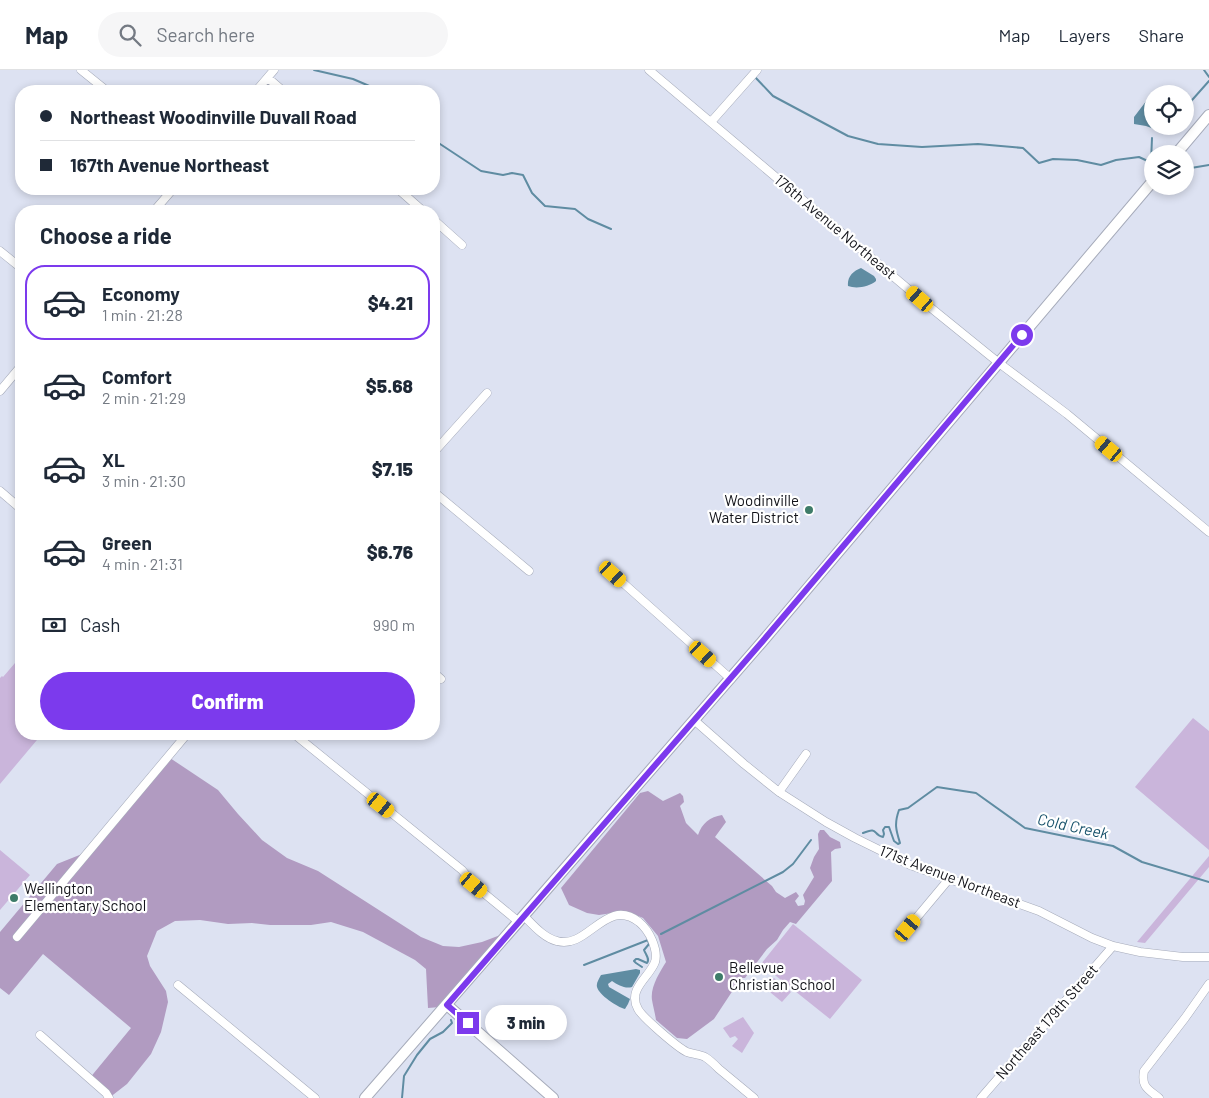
<!DOCTYPE html>
<meta charset="utf-8">
<style>
:root{--surface:#fff;--page:#f6f6f7;--text:#1f2937;--muted:#747a83;--line:#e0e1e3;--accent:#7c3aed}
body{margin:0;font-family:Barlow,sans-serif;background:var(--page);color:var(--text);height:100vh;display:flex;flex-direction:column;font-size:19px;white-space:nowrap}
*{box-sizing:border-box;margin:0}
p{font-size:16px;color:var(--muted)}
.icon{flex:none;width:28px;height:28px;fill:none;stroke:currentColor;stroke-width:2;stroke-linecap:round;stroke-linejoin:round}
.map{position:relative;flex:1;overflow:hidden}
.sheet{position:absolute;left:15px;top:135px;width:425px;height:535px;display:flex;flex-direction:column;background:var(--surface);border-radius:20px;box-shadow:0 2px 8px #0003}
.sheet>*{flex:none}
.guide{position:absolute;left:15px;top:15px;width:425px;height:110px;border-radius:20px;box-shadow:0 2px 8px #0003;display:grid;align-content:center;height:110px;padding:0 25px;background:var(--surface)}
.controls{position:absolute;left:1144px;top:15px;display:grid;gap:10px}
.controls a{display:grid;place-items:center;width:50px;height:50px;border-radius:50%;background:var(--surface);box-shadow:0 2px 8px #0003;font-size:25px}
.end{position:absolute;width:22px;height:22px;margin:-11px;border:6px solid #7c3aed;background:#fff;box-shadow:0 0 0 2px #fff}
.from{border-radius:50%}
.bubble{position:absolute;height:35px;border-radius:18px;background:var(--surface);box-shadow:0 2px 8px #0003;font-size:16px;font-weight:800;line-height:35px;text-align:center}
.car{position:absolute;width:15px;height:30px;margin:-15px -8px;border-radius:6px;box-shadow:0 0 4px 1px #0007;background:linear-gradient(#f5c518 24%,#345 0 40%,#f5c518 0 76%,#345 0 86%,#f5c518 0)}
.guide b{display:flex;align-items:center;gap:18px;height:48px;font-size:19px}
.guide b+b{border-top:1px solid var(--line)}
.guide i{width:12px;height:12px;background:var(--text)}
ul{padding:0;list-style:none}
li{display:flex;align-items:center;gap:15px;height:75px;margin:0 10px 8px;padding:0 15px;border:2px solid transparent;border-radius:20px}
li div{flex:1}
li b{display:block;font-size:19px}
li em{font-style:normal;font-weight:800}
li.active{border-color:var(--accent)}
li>.icon{width:45px;height:45px;stroke-width:1.5}
h2{padding:0 25px;font-size:22px;line-height:60px}
.pay{display:flex;align-items:center;gap:12px;height:55px;padding:0 25px;font-size:19px}
.pay p{margin-inline-start:auto}
.primary-button{display:flex;gap:10px;margin-top:auto;padding:10px 25px}
.primary-button a{flex:1;height:58px;border-radius:30px;background:var(--accent);color:#fff;font-size:20px;font-weight:800;line-height:58px;text-align:center}
header{display:flex;align-items:center;gap:30px;box-sizing:border-box;height:70px;padding:0 25px;background:var(--surface);border-bottom:1px solid var(--line)}
header strong{font-size:24px}
nav{display:flex;gap:28px;margin-inline-start:auto;font-size:18px}
.search{width:350px;height:45px;background:var(--page);display:flex;align-items:center;gap:12px;box-sizing:border-box;padding:0 18px;border-radius:28px;color:var(--muted);font-size:19px}
.map>svg:first-child{display:block}
.green{fill:#cab5db}
.forest{fill:#b19bc1}
.water{fill:#5f8ca2}
.lines{fill:none;stroke-linecap:round;stroke-linejoin:round}
.stream{stroke:#5f8ca2;stroke-width:2}
.street-casing{stroke:#a6abba;stroke-width:9}
.secondary-casing{stroke:#a6abba;stroke-width:12}
.street{stroke:#fff;stroke-width:8}
.secondary{stroke:#fff;stroke-width:10}
.route{stroke:#7c3aed;stroke-width:6}
.poi-dot{fill:#3e7c69;stroke:#fff;stroke-width:2}
.labels{text-anchor:middle;stroke-width:4.5;stroke-linejoin:round;paint-order:stroke}
.street-label{font-size:15px;fill:#111218;stroke:#fff}
.poi-label{font-size:15px;fill:#111218;stroke:#fff;text-anchor:start}
.water-label{font-size:16px;font-style:italic;fill:#19536c;stroke:#fff}
</style>
<header>
<strong>Map</strong>
<div class="search"><svg class="icon" aria-label="search" viewBox="0 0 24 24"><circle cx="10" cy="10" r="6"/><path d="M15 15l6 6"/></svg>Search here</div>
<nav><a>Map</a><a>Layers</a><a>Share</a></nav>
</header>
<div class="map">
<svg width="1209" height="1028" viewBox="0 0 1209 1028">
<rect width="100%" height="100%" fill="#dde2f2"/>
<path class="green" d="M15,593H20L21,594V664H42L0,714V608L2,606L3,607Z
M1193,648L1209,661V780L1135,717Z
M0,780L30,805L0,840Z
M1209,786V797L1145,873L1137,872Z
M793,854L862,910L830,949L761,894Z
M774,908L791,922L782,932L765,918Z
M743,947L754,963L742,983L732,976L738,969L735,966L730,968L723,958Z"/>
<path class="forest" d="M170,688L218,720L238,744L262,770L287,788L318,801L421,867L443,876L459,877L482,872L503,864L440,937L428,938L426,899L415,890L363,862L331,852L311,855H270L252,853L228,854L200,850L175,851L157,861L147,886L150,896L166,921L168,932L161,962L151,984L127,1014L109,1028L89,1009L131,958L43,884L9,925L0,918V862L57,794L87,782Z
M648,721L663,731L680,723L683,726L684,732L680,736L686,753L698,765C702,753 710,747 722,745L726,752L715,767L772,816L776,822L785,828L796,822L799,826L795,831L798,836L804,835L805,831L803,825L814,807L810,798L814,787L819,779L818,764L820,760H824L830,767L840,772L841,778L835,779L831,782L832,811L796,854L790,852L783,860L777,870L767,879L745,908H741L714,949L687,969L677,968L656,950C655,943 653,936 652,930C650,917 660,902 666,892L658,866L643,848L626,841L599,845L587,843L569,835L561,818L640,723Z"/>
<path class="water" d="M1147,30L1152,32V56H1175L1170,65L1146,56L1134,54V47Z
M861,198L874,206L876,209V211C869,217 856,219 848,216C847,207 853,201 861,198Z
M636,899L640,900V903L632,917C625,919 618,915 612,911L608,914L609,917L630,929L628,934L625,939C617,937 599,925 597,917C596,913 599,909 601,905Z"/>
<g class="lines">
<path class="stream" d="M314,0L353,9L381,21
M1204,0L1209,7
M754,6L773,26L848,66L878,74L922,77L978,74L1023,78L1039,93L1053,89L1077,90L1101,95L1116,90L1139,87L1152,93
M1185,38L1209,11
M434,70L481,101L503,105L512,103L523,105L532,123L545,136L575,139L588,149L611,159
M1151,92L1152,68
M1185,99L1209,95
M863,763C879,756 872,765 883,767L884,764L883,760L885,757H889L894,771L898,774L900,773C896,760 894,754 899,740L908,738L937,717L976,723L1025,758L1113,776L1142,792L1209,812
M661,864L783,802L793,794L811,770
M584,895L648,870
M642,897L636,893L634,891L636,889H638L647,893C650,889 646,885 644,880L649,874L648,870
M402,1028L404,1006L417,985L430,969L443,962L452,953L451,950"/>
<defs>
<path id="street" d="M81,0L107,21
M649,0L920,229L999,293L1067,344L1209,462
M268,8L283,21
M256,21L274,0
M711,52L757,0
M398,119L423,141
M154,141L173,119
M434,150L462,175
M0,181L21,198
M0,321L21,296
M434,382L487,323
M0,421L21,439
M434,422L529,501
M613,504L731,609
M434,603L441,609
M694,650L744,694L779,722L826,752L855,768L910,795L1039,841L1092,868L1113,876L1140,882L1183,887H1209
M294,664L462,800L474,815L519,852
M779,722L806,684
M524,846C533,855 544,868 557,871C588,880 606,826 639,852C645,857 649,863 652,870C655,877 657,885 655,892C649,908 627,919 638,939C642,947 678,978 687,982C692,984 699,984 705,987C710,990 715,995 719,999C731,1009 742,1018 754,1028
M908,858L949,809
M17,867L187,664
M178,915L315,1028
M40,965L106,1023L109,1028
M981,1028L1113,876
M1159,1028C1148,1019 1141,1017 1144,1001L1185,948L1209,914"/>
<path id="secondary" d="M1176,84L1209,45
M447,935L553,1028
M365,1028L762,572L1152,112"/>
</defs>
<use href="#street" class="street-casing"/>
<use href="#secondary" class="secondary-casing"/>
<use href="#street" class="street"/>
<use href="#secondary" class="secondary"/>
</g>
<g class="lines">
<path class="route" d="M468,953L447,935L762,572L1022,265"/>
</g>
<g class="poi-dot">
<circle cx="809" cy="440" r="5"/>
<circle cx="14" cy="828" r="5"/>
<circle cx="719" cy="907" r="5"/>
</g>
<g class="labels">
<g class="street-label">
<text transform="translate(835 157) rotate(40)" y="5">176th Avenue Northeast</text>
<text transform="translate(950 807) rotate(21)" y="5">171st Avenue Northeast</text>
<text transform="translate(1047 952) rotate(-49)" y="5">Northeast 179th Street</text>
</g>
<g class="poi-label">
<text x="799" y="436" text-anchor="end">Woodinville<tspan x="799" dy="17">Water District</tspan></text>
<text x="24" y="824">Wellington<tspan x="24" dy="17">Elementary School</tspan></text>
<text x="729" y="903">Bellevue<tspan x="729" dy="17">Christian School</tspan></text>
</g>
<g class="water-label">
<text transform="translate(1073 756) rotate(12)" y="6">Cold Creek</text>
</g>
</g>
</svg>
<div class="controls">
<a><svg class="icon" aria-label="locate" viewBox="0 0 24 24"><circle cx="12" cy="12" r="6"/><path d="M12 2v4M12 18v4M2 12h4M18 12h4"/></svg></a>
<a><svg class="icon" aria-label="layers" viewBox="0 0 24 24"><path d="M12 4l9 5-9 5-9-5zM3 14l9 5 9-5"/></svg></a>
</div>
<i class="end from" style="left:1022px;top:265px"></i>
<i class="end" style="left:468px;top:953px"></i>
<div class="bubble" style="left:485px;top:935px;width:82px">3 min</div>
<i class="car" style="left:920px;top:229px;rotate:311deg"></i>
<i class="car" style="left:1109px;top:379px;rotate:310deg"></i>
<i class="car" style="left:613px;top:504px;rotate:132deg"></i>
<i class="car" style="left:703px;top:584px;rotate:132deg"></i>
<i class="car" style="left:381px;top:735px;rotate:129deg"></i>
<i class="car" style="left:474px;top:815px;rotate:130deg"></i>
<i class="car" style="left:908px;top:858px;rotate:40deg"></i>
<div class="guide">
<b><i class="from"></i>Northeast Woodinville Duvall Road</b>
<b><i></i>167th Avenue Northeast</b>
</div>
<section class="sheet">
<h2>Choose a ride</h2>
<ul>
<li class="active"><svg class="icon" aria-label="car" viewBox="0 0 24 24"><path d="M5 17H2v-5l4-1 3-4h7l3 4 3 1v5h-3M9 17h6M6 11h13"/><circle cx="7" cy="17" r="2"/><circle cx="17" cy="17" r="2"/></svg><div><b>Economy</b><p>1 min · 21:28</p></div><em>$4.21</em></li>
<li><svg class="icon" aria-label="car" viewBox="0 0 24 24"><path d="M5 17H2v-5l4-1 3-4h7l3 4 3 1v5h-3M9 17h6M6 11h13"/><circle cx="7" cy="17" r="2"/><circle cx="17" cy="17" r="2"/></svg><div><b>Comfort</b><p>2 min · 21:29</p></div><em>$5.68</em></li>
<li><svg class="icon" aria-label="car" viewBox="0 0 24 24"><path d="M5 17H2v-5l4-1 3-4h7l3 4 3 1v5h-3M9 17h6M6 11h13"/><circle cx="7" cy="17" r="2"/><circle cx="17" cy="17" r="2"/></svg><div><b>XL</b><p>3 min · 21:30</p></div><em>$7.15</em></li>
<li><svg class="icon" aria-label="car" viewBox="0 0 24 24"><path d="M5 17H2v-5l4-1 3-4h7l3 4 3 1v5h-3M9 17h6M6 11h13"/><circle cx="7" cy="17" r="2"/><circle cx="17" cy="17" r="2"/></svg><div><b>Green</b><p>4 min · 21:31</p></div><em>$6.76</em></li>
</ul>
<div class="pay"><svg class="icon" aria-label="cash" viewBox="0 0 24 24"><path d="M3 7h18v10H3z"/><circle cx="12" cy="12" r="2"/></svg>Cash<p>990 m</p></div>
<div class="primary-button"><a>Confirm</a></div>
</section>
</div>
